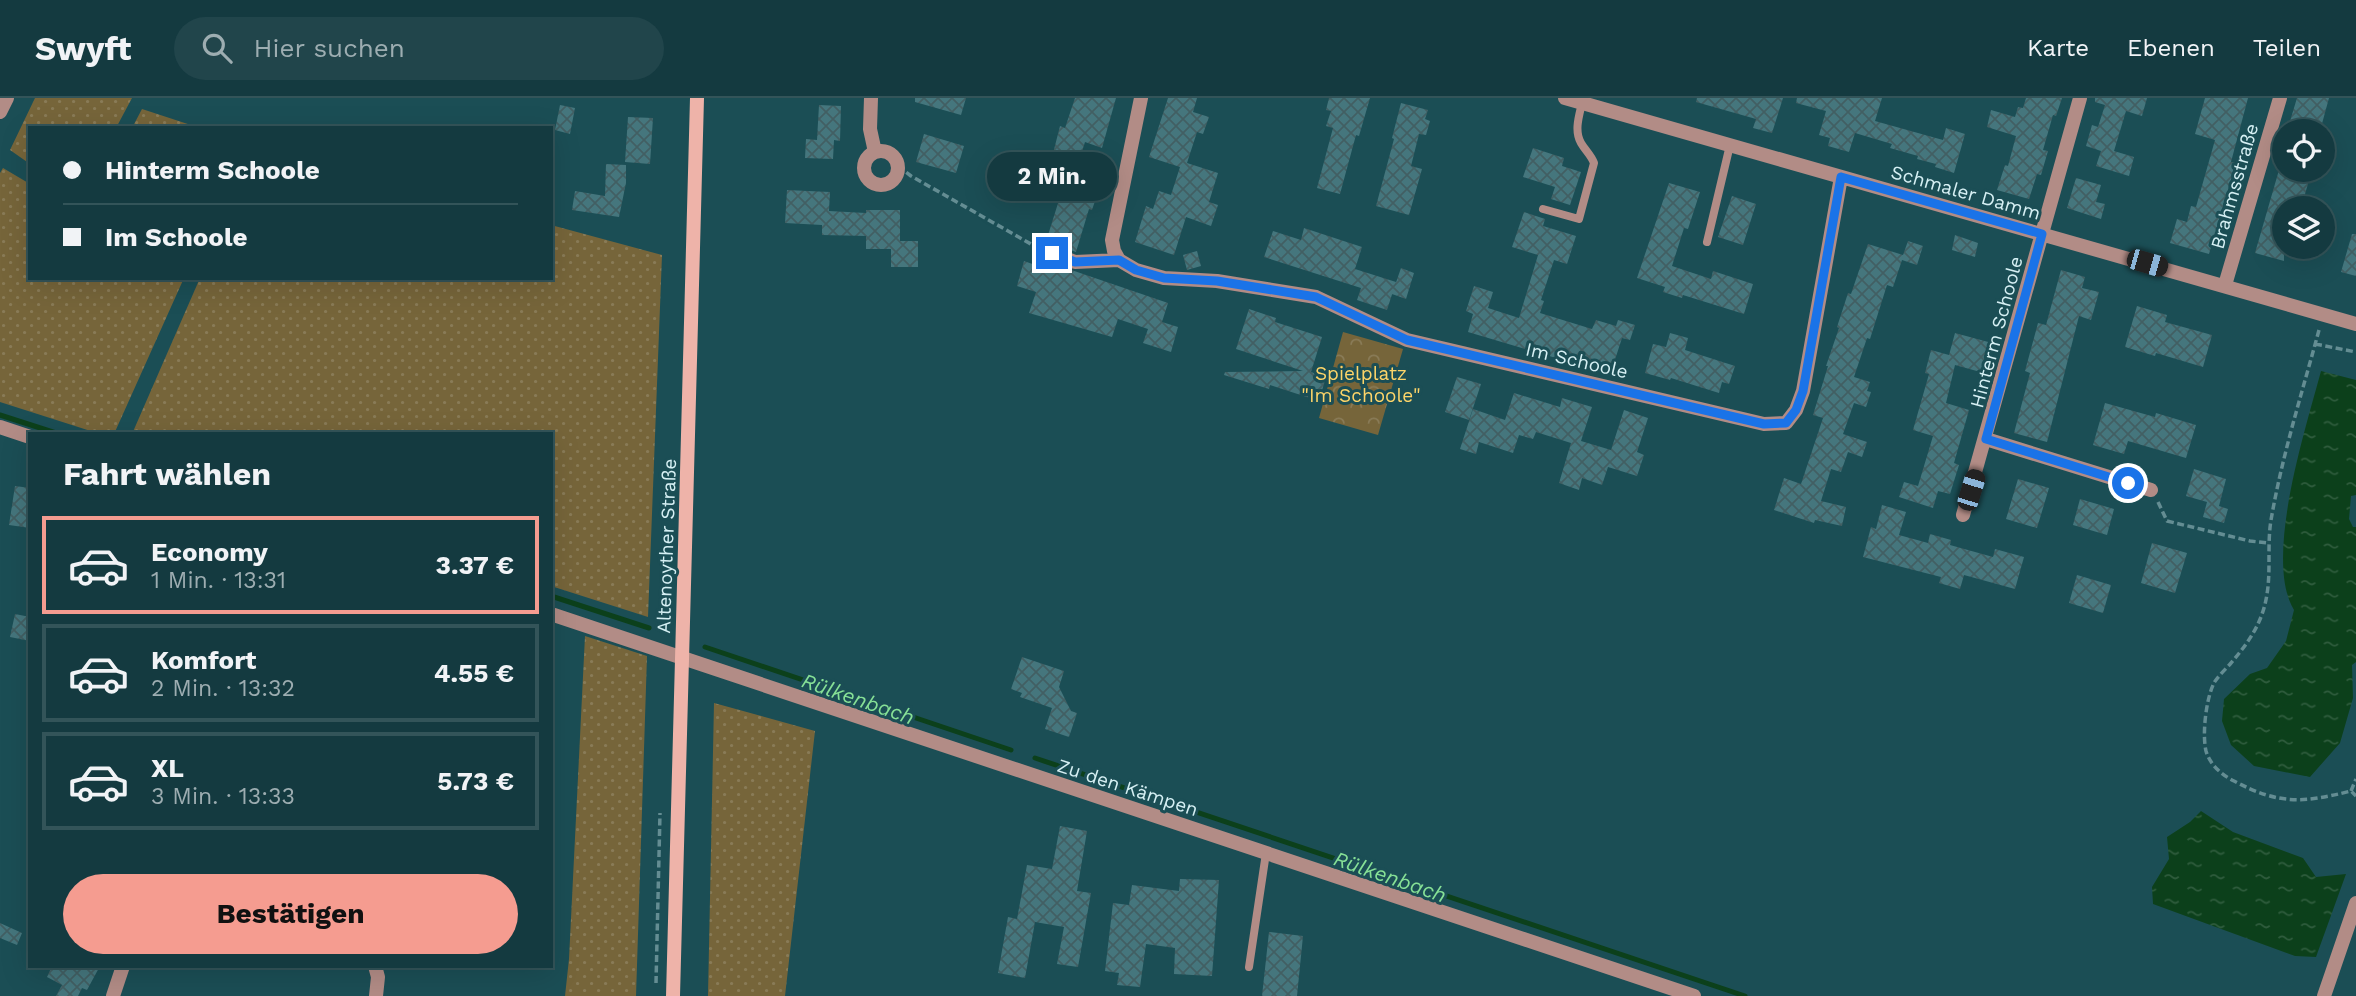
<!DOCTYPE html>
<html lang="de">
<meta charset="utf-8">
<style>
:root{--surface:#143a40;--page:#21454b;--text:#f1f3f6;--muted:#9dadb1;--line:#335459;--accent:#f59c90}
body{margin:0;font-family:"Work Sans",sans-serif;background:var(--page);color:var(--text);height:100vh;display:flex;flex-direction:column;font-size:26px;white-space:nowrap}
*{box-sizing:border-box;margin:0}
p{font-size:23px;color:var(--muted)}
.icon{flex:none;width:38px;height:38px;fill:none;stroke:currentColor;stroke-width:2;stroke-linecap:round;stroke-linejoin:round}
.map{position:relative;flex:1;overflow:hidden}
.panel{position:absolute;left:28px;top:334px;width:525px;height:536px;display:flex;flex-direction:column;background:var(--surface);border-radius:0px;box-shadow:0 7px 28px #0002,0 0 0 2px var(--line)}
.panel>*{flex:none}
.banner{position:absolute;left:28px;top:28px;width:525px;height:154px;border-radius:0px;box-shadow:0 7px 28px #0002,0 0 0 2px var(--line);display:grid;align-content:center;height:154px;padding:0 35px;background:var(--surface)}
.fabs{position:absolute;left:2272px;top:21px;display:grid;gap:14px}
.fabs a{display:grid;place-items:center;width:63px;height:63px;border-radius:50%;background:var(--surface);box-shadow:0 7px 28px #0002,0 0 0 2px var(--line);font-size:35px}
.end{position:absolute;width:32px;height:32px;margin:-16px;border:9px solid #1a73e8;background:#fff;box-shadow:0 0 0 4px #fff}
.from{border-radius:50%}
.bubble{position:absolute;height:49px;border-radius:24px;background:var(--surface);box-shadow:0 7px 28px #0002,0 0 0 2px var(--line);font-size:23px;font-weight:700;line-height:49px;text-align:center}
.car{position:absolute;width:21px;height:42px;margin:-21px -10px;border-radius:9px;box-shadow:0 0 5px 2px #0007;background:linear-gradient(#222 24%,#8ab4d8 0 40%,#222 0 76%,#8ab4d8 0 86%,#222 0)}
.banner b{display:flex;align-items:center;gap:24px;height:66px;font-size:26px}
.banner b+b{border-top:2px solid var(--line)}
.banner i{width:18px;height:18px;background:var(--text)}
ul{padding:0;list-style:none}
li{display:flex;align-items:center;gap:21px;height:98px;margin:0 14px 10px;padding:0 21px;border:4px solid var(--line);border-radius:0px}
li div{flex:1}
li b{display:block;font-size:26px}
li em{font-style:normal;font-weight:700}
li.active{border-color:var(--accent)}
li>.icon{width:63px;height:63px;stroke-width:1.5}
h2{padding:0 35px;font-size:32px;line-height:84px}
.primary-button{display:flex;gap:14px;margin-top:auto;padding:14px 35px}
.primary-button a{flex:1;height:80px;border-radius:42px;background:var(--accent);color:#111;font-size:28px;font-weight:700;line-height:80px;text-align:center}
header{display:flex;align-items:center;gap:42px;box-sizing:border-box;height:98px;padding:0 35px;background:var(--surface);border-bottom:2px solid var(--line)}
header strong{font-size:33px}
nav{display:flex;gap:38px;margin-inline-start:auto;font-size:24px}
.search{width:490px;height:63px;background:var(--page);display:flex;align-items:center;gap:18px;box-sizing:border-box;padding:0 24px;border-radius:38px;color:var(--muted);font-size:26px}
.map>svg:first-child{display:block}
.grass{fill:url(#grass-dots)}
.park{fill:url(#park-crowns)}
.water{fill:url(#water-ripples)}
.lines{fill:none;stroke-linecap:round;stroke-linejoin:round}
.stream{stroke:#0c401b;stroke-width:5}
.building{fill:url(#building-cross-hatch)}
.path{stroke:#648d93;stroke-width:3.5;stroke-dasharray:7 3.5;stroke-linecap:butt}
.service{stroke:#b28c86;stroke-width:8}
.minor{stroke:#b28c86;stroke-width:14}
.secondary{stroke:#eeb3a9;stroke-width:14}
.route{stroke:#1a73e8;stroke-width:9}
.labels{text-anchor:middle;stroke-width:6;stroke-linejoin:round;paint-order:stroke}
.street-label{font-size:19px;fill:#d6f0f4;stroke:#1b4e55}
.park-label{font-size:19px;fill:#fed569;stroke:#1b4e55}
.water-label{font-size:21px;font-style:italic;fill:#86e096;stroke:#1b4e55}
</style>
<header>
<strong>Swyft</strong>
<div class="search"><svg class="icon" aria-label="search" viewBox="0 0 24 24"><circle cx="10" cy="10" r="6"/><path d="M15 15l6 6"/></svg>Hier suchen</div>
<nav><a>Karte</a><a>Ebenen</a><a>Teilen</a></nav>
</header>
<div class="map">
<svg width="2356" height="898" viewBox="0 0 2356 898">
<defs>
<pattern id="grass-dots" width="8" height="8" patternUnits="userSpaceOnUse" patternTransform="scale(1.75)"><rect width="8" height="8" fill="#76653a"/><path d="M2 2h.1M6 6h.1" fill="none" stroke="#897b57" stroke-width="1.8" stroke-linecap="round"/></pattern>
<pattern id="park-crowns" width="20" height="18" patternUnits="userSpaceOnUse" patternTransform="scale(1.75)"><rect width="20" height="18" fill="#76653a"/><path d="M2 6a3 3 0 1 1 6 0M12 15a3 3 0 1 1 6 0" fill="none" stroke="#897b57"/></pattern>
<pattern id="water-ripples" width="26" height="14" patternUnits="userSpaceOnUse" patternTransform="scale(1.75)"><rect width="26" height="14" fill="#0c401b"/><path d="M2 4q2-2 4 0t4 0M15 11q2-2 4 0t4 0" fill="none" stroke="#2f5c3d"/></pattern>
<pattern id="building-cross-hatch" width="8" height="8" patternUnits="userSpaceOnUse" patternTransform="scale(1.75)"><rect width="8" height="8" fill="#45767d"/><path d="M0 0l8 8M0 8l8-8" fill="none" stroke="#425f63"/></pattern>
</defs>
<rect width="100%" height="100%" fill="#1b4e55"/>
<path class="grass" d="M35,0H132L116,30H30V66L10,52Z
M142,11L200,30H132Z
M3,70L30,86V180H184L114,336H100L0,304V75Z
M551,127L662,157L648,519L551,488V336H132L200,180H551Z
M585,538L647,558L636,898H565L569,861Z
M714,605L815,633L785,898H708Z"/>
<path class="park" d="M1343,234L1403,251L1378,337L1319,320Z"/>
<path class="water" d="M2321,273L2356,282V397L2351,398L2349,421L2353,429H2356V564L2352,567L2353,600L2340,645L2310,679L2254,668L2231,647L2222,623L2224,601L2250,576L2267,570L2286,543L2294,512C2263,461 2306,330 2321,273Z
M2201,713L2233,734L2303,760L2316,779L2346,776L2316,859L2295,858L2153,806L2152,789L2169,761L2167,739L2190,724Z"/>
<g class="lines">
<path class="stream" d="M0,317L59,336
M551,498L649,530
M705,549L1011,652
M1035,660L1745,898"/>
</g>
<path class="building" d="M915,0H966L961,17L915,4Z
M1075,0H1116L1102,50L1085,44L1076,73L1102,82L1092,112L1089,111L1076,154L1051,145L1044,150L1059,102L1055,101L1061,83L1047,79L1060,28L1065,30Z
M1168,0H1197L1193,14L1209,19L1203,36L1197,34L1187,65L1218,75L1209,104L1218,107L1211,128L1186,119L1174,157L1135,144L1146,108L1153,111L1159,93L1171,97L1180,69L1149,59Z
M1329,0H1370L1359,38L1356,37L1340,96L1317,90L1333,30L1326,28L1331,13L1326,12Z
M1697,0H1783L1772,35L1753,30L1756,21L1696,4Z
M1797,0H1882L1875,23L1943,42L1946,30L1965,36L1954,75L1935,69L1936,66L1917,61L1918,58L1890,50L1892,46L1855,35L1849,54L1828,48L1830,40L1819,37L1826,13L1796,5Z
M2026,0H2062L2056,18L2053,17L2043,52L2048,53L2041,77L2037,76L2029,101L1997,92L2005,67L2008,68L2016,38L1987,29L1991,12L2015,19L2018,9L2023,10Z
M2095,0H2147L2142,18L2126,13L2114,53L2134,59L2129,78L2096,68L2101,53L2086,48L2092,27L2098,29L2105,7L2095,4Z
M2205,0H2248L2231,64L2236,65L2217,128L2220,129L2216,143L2213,142L2209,156L2170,145L2177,121L2187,124L2191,108L2196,109L2215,42L2195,36Z
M2297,0H2329L2320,33H2287Z
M1401,5L1428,12L1425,21L1430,23L1426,37L1419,36L1411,68L1422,71L1409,117L1376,108L1394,41L1392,40Z
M560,7L575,10L570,36L555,32Z
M819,7L841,8L840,43L834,42L833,61L805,60L806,41L817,42Z
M628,19L653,20L650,66L625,64Z
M924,36L964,48L956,75L916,64Z
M1533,50L1564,60L1562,68L1581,74L1570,107L1551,101L1555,89L1523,79Z
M606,66L626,67V85L619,119L572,112L575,93L605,98Z
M2279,72H2312L2301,110H2284V163L2255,155Z
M2076,80L2101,87L2096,104L2105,106L2101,121L2067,110Z
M1669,85L1700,94L1688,131L1684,130L1672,168L1711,181L1713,173L1753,186L1744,216L1683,197L1682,200L1663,194L1665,189L1637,180Z
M787,92L830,94L829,113L866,115V112H900V143H918V169H891V151H866V138L822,137V127L785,125Z
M1732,98L1756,106L1743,147L1718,139Z
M1524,114L1545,121L1543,128L1576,138L1567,166L1554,162L1541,202L1544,203L1540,215L1592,231L1596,222L1616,228L1618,222L1635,227L1630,242L1622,240L1611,274L1557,257L1556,260L1468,234L1473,216L1466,213L1474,188L1493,194L1488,210L1519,220L1538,157L1512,149Z
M1304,130L1362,149L1355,171L1396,184L1387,212L1357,202L1361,190L1264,159L1273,133L1301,142Z
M2352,136H2356V178L2341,174Z
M1955,137L1978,145L1975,159L1952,152Z
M1908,143L1923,148L1917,167L1902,162L1893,189L1887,187L1870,241L1867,240L1854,279L1870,284L1867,293L1871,294L1866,309L1854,305L1843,336L1867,344L1862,359L1848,354L1841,374L1831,371L1821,403L1846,409L1842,428L1815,422L1814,425L1774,412L1784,380L1801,386L1823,320L1813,317L1828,268H1826L1839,230L1837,229L1848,195L1851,196L1868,146L1903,157Z
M1197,153L1201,168L1187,172L1183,157Z
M1043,154L1044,160L1048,164L1168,205L1162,224L1178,229L1171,254L1143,245L1148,231L1118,221L1112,239L1029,215L1036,194L1017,188L1024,163L1038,168Z
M1401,170L1414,175L1406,201L1392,196Z
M2061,172L2085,179L2082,190L2099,194L2091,222L2079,218L2047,344L2014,335L2030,275L2025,273L2038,225L2046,227Z
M2137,208L2167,217L2165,224L2212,237L2203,269L2156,255L2155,258L2125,249Z
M1249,211L1276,220L1275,224L1322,239L1311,274L1326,279L1319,303L1270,287L1269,291L1224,277L1225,274L1303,273L1236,251Z
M1670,235L1688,240L1685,252L1735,268L1729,286L1722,284L1719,295L1671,280L1670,282L1645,275L1653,246L1666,249Z
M1955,235L1992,245L1984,275L1955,267L1946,305L1969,312L1954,365L1959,367L1950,396L1938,393L1933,410L1899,399L1904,384L1918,388L1933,338L1913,332L1929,276L1925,275L1931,252L1949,257Z
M1457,279L1481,286L1469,322L1445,314Z
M1514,295L1560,309L1562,300L1592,309L1581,343L1611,352L1624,312L1648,320L1637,354L1644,357L1637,378L1608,369L1602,387L1582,380L1579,392L1559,385L1571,345L1536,334L1533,341L1519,337L1513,355L1479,344L1476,356L1460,351L1473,311L1505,322Z
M2105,305L2155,319L2156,315L2196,327L2186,360L2128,343L2124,356L2093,347Z
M2194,371L2226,381L2219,408L2228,411L2224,425L2203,419L2207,404L2186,398Z
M2018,381L2049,390L2037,430L2006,421Z
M15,388L30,390V430L9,427Z
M2080,401L2114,411L2107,437L2073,427Z
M1882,407L1906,414L1899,437L1928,445L1930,436L1951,442L1950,447L1993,459L1995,451L2024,459L2015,491L1964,477L1960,491L1939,485L1941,479L1863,459L1871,429L1876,431Z
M2152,445L2187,455L2175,495L2141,485Z
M2077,477L2111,487L2103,515L2069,505Z
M15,516L30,519V543L10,539Z
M1022,559L1064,573L1059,589L1071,613L1077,615L1069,639L1045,631L1052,610L1020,599L1022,595L1011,591Z
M1060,728L1087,733L1077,793L1091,795L1078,869L1057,866L1064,829L1035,824L1025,880L998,875L1008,819L1017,821L1027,767L1052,771Z
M1180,781L1219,782L1212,878L1174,876L1175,850L1146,846L1140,889L1117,887L1119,875L1105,873L1113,805L1129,807L1132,787L1179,793Z
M0,825L22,835L17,847L0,840Z
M1269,834L1303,838L1297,898H1262Z
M52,868H100L87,892L82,890L78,898H56L62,887L47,879Z"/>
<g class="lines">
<path class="path" d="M898,68L911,78L1038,150
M2319,232C2302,295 2282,358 2271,422C2267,447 2271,472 2267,496C2263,524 2249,544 2231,565C2226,571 2218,578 2214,585C2206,601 2202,636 2206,653C2210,667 2222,677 2234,683C2279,707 2303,705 2351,693L2356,698
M2315,246L2356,254
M2158,404L2167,423L2250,443L2268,445
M2351,693L2356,681
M656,885L660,715"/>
<path class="service" d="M1543,111L1579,121L1594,65C1591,57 1585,52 1581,45C1574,33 1579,18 1582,5
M1707,144L1730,47
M1249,869L1266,755"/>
<path class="minor" d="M871,0L870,31L875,54
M1141,0L1112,142L1114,153L1119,162L1136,172L1164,180L1217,183L1316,199L1407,242L1764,326L1786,325L1796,312L1803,293L1841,79
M1565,0L2356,226
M0,14L7,0
M864 70a17 17 0 1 1 34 0a17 17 0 1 1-34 0Z
M1052,155L1075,164L1119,162
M2225,187L2280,0
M0,329L30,339
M1986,341L2151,392
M1963,417L2080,0
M551,516L1694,898
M375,868L378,879L376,898
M113,898L123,868
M2324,898L2356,805"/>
<path class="secondary" d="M673,898L697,0"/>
</g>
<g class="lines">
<path class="route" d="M1052,155L1075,164L1119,162L1136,172L1164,180L1217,183L1316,199L1407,242L1764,326L1786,325L1796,312L1803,293L1841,79L2042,136L1986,341L2128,385"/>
</g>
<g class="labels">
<g class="street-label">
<text transform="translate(2234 88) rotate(-74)" y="7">Brahmsstraße</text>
<text transform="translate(1966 94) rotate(16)" y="7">Schmaler Damm</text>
<text transform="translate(1996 234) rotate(-75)" y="7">Hinterm Schoole</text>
<text transform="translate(1577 262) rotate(13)" y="7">Im Schoole</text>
<text transform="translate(666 448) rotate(-88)" y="7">Altenoyther Straße</text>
<text transform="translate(1128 689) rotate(18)" y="7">Zu den Kämpen</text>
</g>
<g class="park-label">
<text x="1361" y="282">Spielplatz<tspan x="1361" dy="22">"Im Schoole"</tspan></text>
</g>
<g class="water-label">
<text transform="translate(858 601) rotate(19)" y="7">Rülkenbach</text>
<text transform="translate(1390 779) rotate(19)" y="7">Rülkenbach</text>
</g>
</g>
</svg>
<div class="fabs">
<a><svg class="icon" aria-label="locate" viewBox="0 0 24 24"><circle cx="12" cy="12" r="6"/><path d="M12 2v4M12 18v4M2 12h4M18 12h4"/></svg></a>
<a><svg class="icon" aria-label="layers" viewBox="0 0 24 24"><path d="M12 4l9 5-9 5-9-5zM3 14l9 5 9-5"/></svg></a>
</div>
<i class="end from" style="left:2128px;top:385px"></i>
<i class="end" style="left:1052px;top:155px"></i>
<div class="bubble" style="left:987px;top:54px;width:130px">2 Min.</div>
<i class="car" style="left:2147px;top:165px;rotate:106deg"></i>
<i class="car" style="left:1971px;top:392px;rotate:17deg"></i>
<div class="banner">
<b><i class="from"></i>Hinterm Schoole</b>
<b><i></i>Im Schoole</b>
</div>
<section class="panel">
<h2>Fahrt wählen</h2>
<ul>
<li class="active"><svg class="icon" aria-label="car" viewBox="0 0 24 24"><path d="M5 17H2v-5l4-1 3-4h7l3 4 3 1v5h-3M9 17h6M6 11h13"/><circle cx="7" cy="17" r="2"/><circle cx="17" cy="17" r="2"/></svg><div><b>Economy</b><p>1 Min. · 13:31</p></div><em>3.37 €</em></li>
<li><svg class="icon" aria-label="car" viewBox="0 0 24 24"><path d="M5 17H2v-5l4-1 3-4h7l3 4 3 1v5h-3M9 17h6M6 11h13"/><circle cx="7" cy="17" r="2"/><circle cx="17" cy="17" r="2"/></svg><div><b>Komfort</b><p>2 Min. · 13:32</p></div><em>4.55 €</em></li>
<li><svg class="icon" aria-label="car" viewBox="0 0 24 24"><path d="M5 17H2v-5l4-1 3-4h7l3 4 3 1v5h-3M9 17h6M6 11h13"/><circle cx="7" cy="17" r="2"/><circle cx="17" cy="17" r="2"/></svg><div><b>XL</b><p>3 Min. · 13:33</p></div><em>5.73 €</em></li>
</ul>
<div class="primary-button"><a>Bestätigen</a></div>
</section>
</div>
